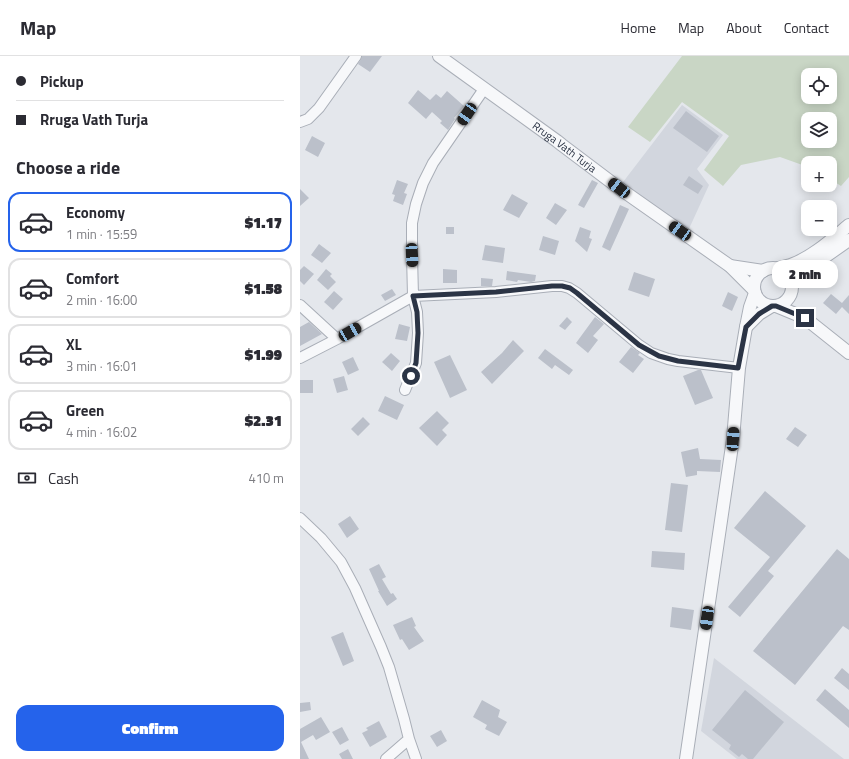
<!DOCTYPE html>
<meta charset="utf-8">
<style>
:root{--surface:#fff;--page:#f7f7f7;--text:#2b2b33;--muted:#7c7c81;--line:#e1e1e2;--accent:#2563eb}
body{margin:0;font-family:"Titillium Web",sans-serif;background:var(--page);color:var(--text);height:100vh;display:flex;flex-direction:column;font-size:15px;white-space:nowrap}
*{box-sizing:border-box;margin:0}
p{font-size:13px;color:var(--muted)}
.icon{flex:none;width:22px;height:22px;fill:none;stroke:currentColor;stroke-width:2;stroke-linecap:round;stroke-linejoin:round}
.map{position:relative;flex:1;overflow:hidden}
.details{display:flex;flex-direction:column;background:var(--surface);width:300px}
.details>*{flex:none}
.guide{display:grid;align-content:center;height:88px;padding:0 16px;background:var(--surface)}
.tools{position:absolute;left:501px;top:12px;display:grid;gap:8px}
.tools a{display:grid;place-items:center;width:36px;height:36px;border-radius:8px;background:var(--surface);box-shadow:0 2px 10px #0003;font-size:20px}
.end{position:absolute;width:18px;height:18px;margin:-9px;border:5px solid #2b3445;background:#fff;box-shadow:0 0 0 2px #fff}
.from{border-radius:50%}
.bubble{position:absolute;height:28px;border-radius:12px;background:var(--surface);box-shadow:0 2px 10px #0003;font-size:13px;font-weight:800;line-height:28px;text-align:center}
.car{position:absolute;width:12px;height:24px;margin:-12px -6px;border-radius:5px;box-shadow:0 0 3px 1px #0007;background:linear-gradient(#222 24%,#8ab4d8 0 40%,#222 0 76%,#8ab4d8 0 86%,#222 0)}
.guide b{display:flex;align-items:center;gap:14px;height:38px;font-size:15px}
.guide b+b{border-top:1px solid var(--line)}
.guide i{width:10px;height:10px;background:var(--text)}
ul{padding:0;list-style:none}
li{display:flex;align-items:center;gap:12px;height:60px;margin:0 8px 6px;padding:0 8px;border:2px solid var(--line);border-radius:12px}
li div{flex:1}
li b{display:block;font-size:15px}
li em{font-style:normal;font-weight:800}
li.selected{border-color:var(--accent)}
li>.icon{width:36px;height:36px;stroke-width:1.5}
h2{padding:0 16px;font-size:18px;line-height:48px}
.pay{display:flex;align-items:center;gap:10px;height:44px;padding:0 16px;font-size:15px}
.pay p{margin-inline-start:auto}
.action{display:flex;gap:8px;margin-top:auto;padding:8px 16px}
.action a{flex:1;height:46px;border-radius:12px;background:var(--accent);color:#fff;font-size:16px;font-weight:800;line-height:46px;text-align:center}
header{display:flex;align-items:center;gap:24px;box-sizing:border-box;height:56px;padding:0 20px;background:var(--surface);border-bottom:1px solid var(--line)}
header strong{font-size:19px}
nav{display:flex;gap:22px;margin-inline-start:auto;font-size:14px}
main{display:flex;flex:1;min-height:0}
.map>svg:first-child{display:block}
.built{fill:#d2d6de}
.green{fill:#c9d6c5;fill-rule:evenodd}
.building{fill:#bbc0ca}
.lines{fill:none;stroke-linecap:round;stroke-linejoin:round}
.minor-casing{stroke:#a9aeb7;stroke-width:12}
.tertiary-casing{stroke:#a9aeb7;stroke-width:14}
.minor{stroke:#f7f8fa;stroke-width:10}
.tertiary{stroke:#f7f8fa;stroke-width:12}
.route{stroke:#2b3445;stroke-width:5}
.labels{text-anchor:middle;stroke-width:4;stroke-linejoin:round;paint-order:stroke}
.street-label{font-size:11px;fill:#2b3445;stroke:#f4f6f9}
</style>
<header>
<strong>Map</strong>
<nav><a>Home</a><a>Map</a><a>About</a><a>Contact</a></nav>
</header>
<main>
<section class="details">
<div class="guide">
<b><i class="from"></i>Pickup</b>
<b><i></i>Rruga Vath Turja</b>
</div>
<h2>Choose a ride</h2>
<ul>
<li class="selected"><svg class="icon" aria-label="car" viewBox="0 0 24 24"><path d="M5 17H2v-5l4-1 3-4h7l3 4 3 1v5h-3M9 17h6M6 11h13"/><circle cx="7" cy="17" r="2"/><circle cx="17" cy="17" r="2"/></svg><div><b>Economy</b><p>1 min · 15:59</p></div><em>$1.17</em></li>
<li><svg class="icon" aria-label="car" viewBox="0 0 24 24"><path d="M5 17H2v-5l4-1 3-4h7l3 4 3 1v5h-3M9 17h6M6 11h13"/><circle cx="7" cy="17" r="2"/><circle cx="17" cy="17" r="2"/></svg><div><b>Comfort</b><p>2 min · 16:00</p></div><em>$1.58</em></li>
<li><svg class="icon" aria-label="car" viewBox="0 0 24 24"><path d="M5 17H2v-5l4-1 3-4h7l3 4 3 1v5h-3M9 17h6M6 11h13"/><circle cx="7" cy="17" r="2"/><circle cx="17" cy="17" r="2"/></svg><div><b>XL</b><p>3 min · 16:01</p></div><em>$1.99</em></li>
<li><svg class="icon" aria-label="car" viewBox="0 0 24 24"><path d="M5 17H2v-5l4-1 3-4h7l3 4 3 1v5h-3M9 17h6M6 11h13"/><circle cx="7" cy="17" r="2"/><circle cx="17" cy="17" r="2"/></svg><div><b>Green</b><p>4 min · 16:02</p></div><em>$2.31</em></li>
</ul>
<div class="pay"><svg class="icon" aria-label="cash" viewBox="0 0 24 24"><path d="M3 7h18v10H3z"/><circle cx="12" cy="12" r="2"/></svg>Cash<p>410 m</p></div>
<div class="action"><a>Confirm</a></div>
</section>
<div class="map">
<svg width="549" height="703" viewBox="0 0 549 703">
<rect width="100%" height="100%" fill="#e4e7ec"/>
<path class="built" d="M382,49L423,79L397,113L409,129L388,175L320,130Z
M414,602L544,703H437L401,675Z"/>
<path class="green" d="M382,0H549V121L541,130L530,123V107H508V111L480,101L441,109L423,130L404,114L429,80L382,46L350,86L328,71ZM508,19H530V41H508ZM508,63H530V85H508Z"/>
<path class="building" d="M62,0H82L70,16L58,8L61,3Z
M118,34L130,44L136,38L141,42L147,35L164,50L154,62L155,63L148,74L140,67L142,65L132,56L126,63L108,47Z
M386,55L419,80L407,96L373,72Z
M12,80L25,87L18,101L5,94Z
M389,120L403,130L398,138L383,129Z
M97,124L108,128L104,137L107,138L103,149L93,145L95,139L92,138Z
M292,124L298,127L284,152L278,149Z
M0,133L9,142L0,150Z
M212,138L228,147L219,162L203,154Z
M255,147L267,154L256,169L246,162Z
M320,149L329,153L310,195L302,191Z
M146,171H154V178H146Z
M280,171L291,175L289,182L292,183L287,196L275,185Z
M243,180L259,185L255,199L239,194Z
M19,188L31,197L22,207L11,199Z
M185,189L205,192L203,207L182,204Z
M4,210L14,218L4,229L0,225V214Z
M26,213L32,218L30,220L36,226L28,234L17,224Z
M143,213L157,214V227H143Z
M207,215L236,219L235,225L231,226L218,224L217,226L206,224Z
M334,216L355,223L349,241L328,234Z
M181,222L193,223L192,230H181Z
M92,233L96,239L85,245L81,239Z
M34,235L43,243L33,254L24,246Z
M428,236L438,241L432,255L422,250Z
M531,238L542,247L549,239V258L542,251L536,258L523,247Z
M267,261L272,266L265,274L259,270Z
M295,261L304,268L293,280L298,284L288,297L276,287Z
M9,266L22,278L0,290V271Z
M99,268L110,271L107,285L95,283Z
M213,284L224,295L192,328L181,316L202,297Z
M331,291L340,297L338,299L344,303L333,317L319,306Z
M245,293L273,314L269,319L255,309L252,313L238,302Z
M91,297L100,305L92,315L82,306Z
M150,299L167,334L150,342L134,306Z
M53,301L59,314L48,319L42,306Z
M398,314H401L413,342L395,349L383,320Z
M44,320L48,334L37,337L33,323Z
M0,324H13V337H0Z
M85,340L104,349L97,364L78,355Z
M137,355L149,367L142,374L147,379L137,390L119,372Z
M63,361L70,368L58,380L51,373Z
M495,371L507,379L498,391L486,383Z
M398,392L400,403L421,404L420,416L397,415V419L386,421L381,396Z
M371,427L388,429L382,476L365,474Z
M465,435L506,470L468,515L474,520L440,561L428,551L470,501L434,472Z
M50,460L59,473L47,482L38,468Z
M537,493L549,503V574L543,570L495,629L453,595Z
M352,495L385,497L384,514L351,511Z
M79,508L86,521L82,523L91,538L93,537L97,543L87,550L78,535H79L69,513Z
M372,551L394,554L391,574L370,571Z
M112,561L116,570L114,571L124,585L109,594L102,583L100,584L93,569Z
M43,576L54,605L43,610L31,581Z
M542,612L549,618V634L534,622Z
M525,633L549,654V672L516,644Z
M445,634L484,666L453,703H448L442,698L439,701L429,693L431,689L412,674Z
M182,644L200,654L198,661L207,666L199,680L185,673L187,669L173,661Z
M10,646L11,654L0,656V647Z
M21,661L30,676L16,684L13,679L1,686L9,703H0V673Z
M79,665L87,681L70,691L62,677L68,674L66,672Z
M42,671L49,684L40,689L32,676Z
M141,674L147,685L137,691L130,680Z
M48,693L53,703H42L39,698Z"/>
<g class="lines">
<defs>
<path id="minor" d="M0,66L8,63L19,52L56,0
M0,249L37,283
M0,302L37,283L113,240L196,236L252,230H262L269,232L277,237L339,289L351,297L368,303L378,305L439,312
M105,334L116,307L118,277L117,256L113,240L112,199V167L116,148L123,127L133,107L184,33
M0,462L21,482L41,506L55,532L81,591L89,611L104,663L109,683L116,703
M86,703L109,683"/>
<g id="tertiary">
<path id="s1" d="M139,0L257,85L262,89L319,132L430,210L454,234"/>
<path d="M430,210L463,215"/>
<path d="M478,212C483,211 488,210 493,208C514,200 532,183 549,169"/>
<circle cx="473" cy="231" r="19"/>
<path d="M492,228L498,221L506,214L549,184"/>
<path d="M476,250L505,262L549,297"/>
<path d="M446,271L459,258L472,250"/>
<path d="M386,703L433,383L439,312L446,271L450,251L455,237"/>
</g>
</defs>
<use href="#minor" class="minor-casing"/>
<use href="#tertiary" class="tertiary-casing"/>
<use href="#minor" class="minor"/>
<use href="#tertiary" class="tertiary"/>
</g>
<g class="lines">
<path class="route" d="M111,320L116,307L118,277L117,256L113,240L196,236L252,230H262L270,232L277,237L339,289L359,300L378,305L438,312L446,271L459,258L472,250H476L505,262"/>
</g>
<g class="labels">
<g class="street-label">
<text dy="4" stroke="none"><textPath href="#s1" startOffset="155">Rruga Vath Turja</textPath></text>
</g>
</g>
</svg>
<div class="tools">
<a><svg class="icon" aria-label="locate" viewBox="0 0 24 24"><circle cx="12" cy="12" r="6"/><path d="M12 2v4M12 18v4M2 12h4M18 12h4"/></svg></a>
<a><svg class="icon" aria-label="layers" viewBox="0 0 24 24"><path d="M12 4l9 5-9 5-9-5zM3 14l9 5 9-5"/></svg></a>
<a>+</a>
<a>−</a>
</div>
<i class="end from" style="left:111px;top:320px"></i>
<i class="end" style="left:505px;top:262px"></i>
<div class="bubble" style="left:472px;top:204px;width:66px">2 min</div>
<i class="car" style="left:167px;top:58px;rotate:214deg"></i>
<i class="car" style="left:319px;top:132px;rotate:308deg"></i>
<i class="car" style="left:380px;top:175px;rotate:305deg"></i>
<i class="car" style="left:112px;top:199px;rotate:177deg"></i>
<i class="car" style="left:50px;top:276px;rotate:60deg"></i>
<i class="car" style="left:433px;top:383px;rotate:4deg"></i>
<i class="car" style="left:407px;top:562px;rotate:188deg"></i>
</div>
</main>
